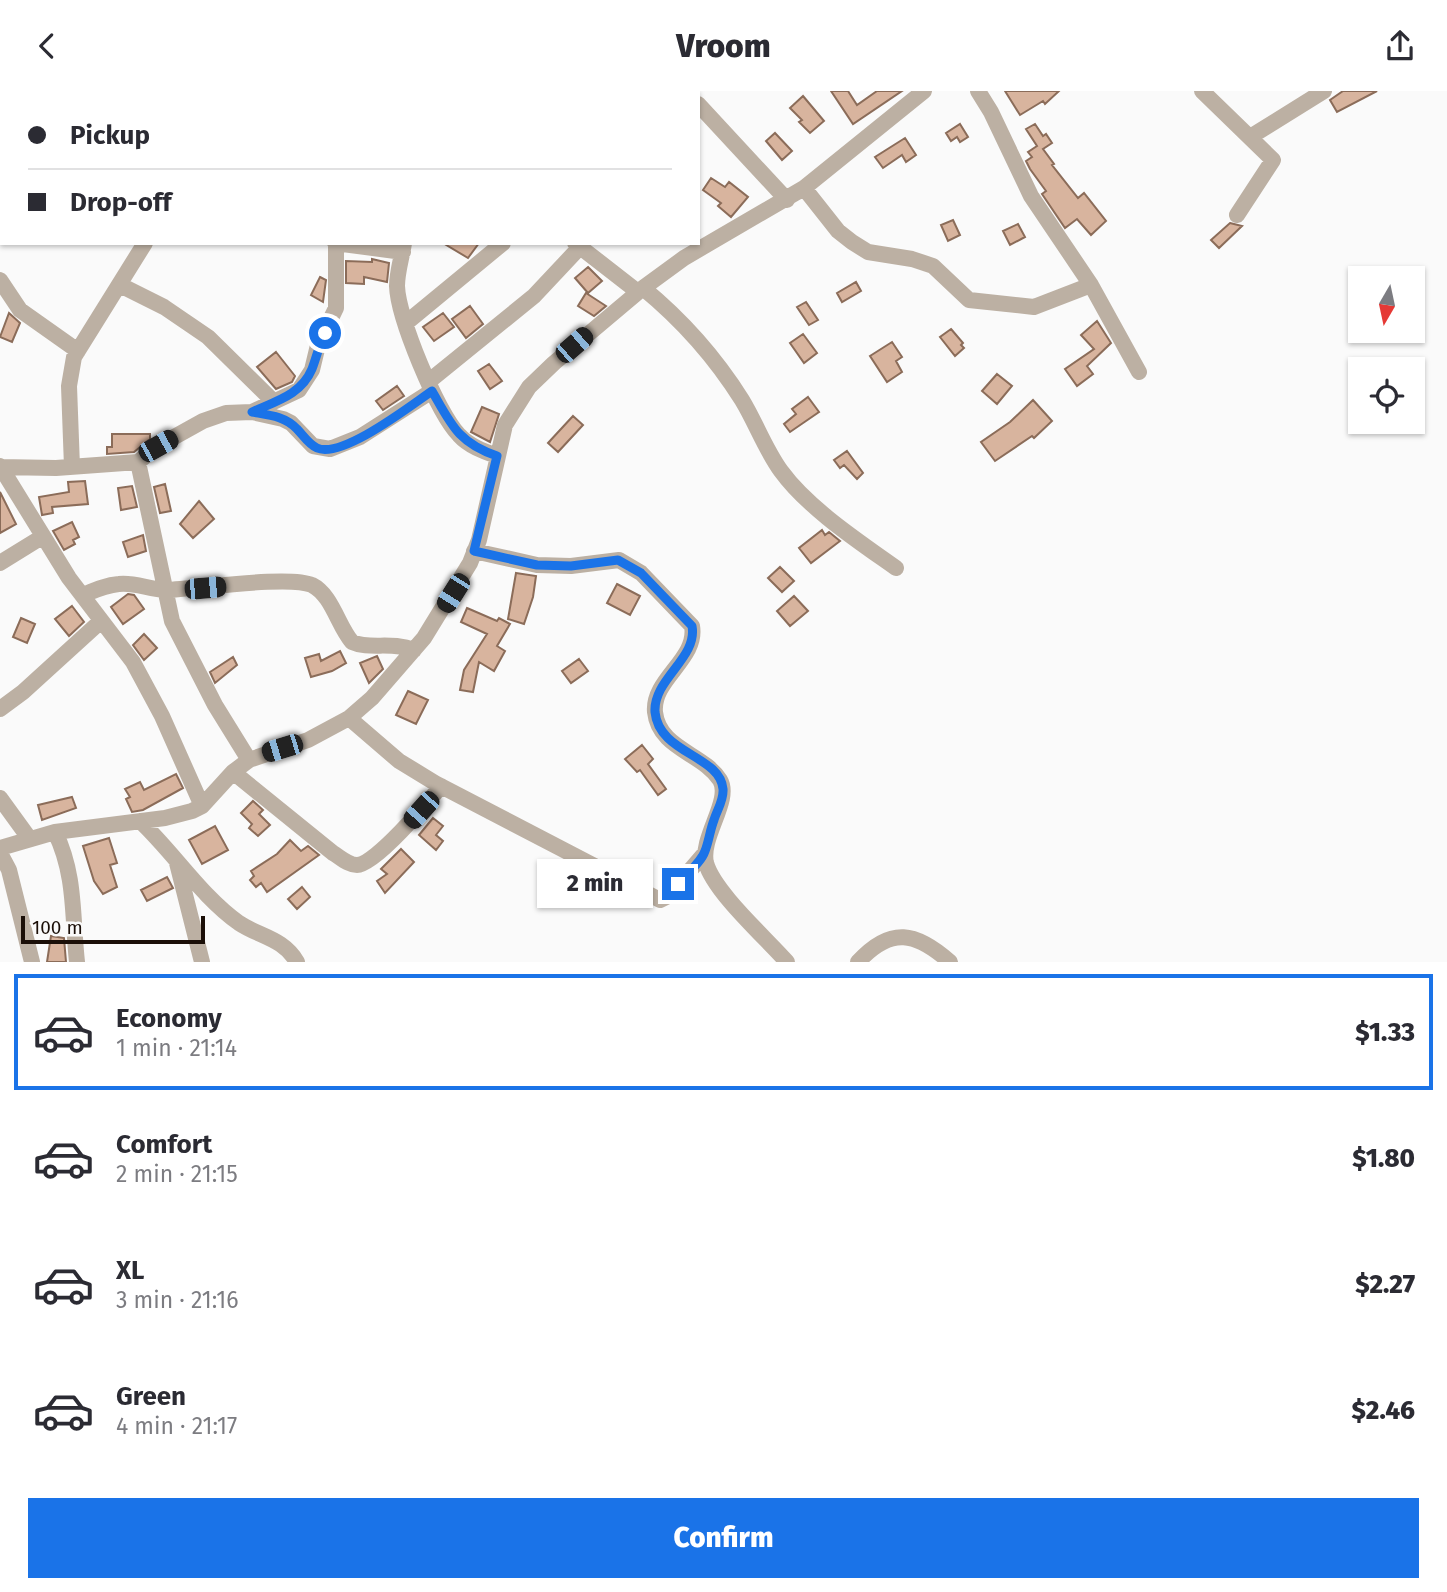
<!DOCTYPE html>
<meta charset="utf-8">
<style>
:root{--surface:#fff;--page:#f7f7f7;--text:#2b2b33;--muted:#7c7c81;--line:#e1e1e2;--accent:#1a73e8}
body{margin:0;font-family:"Fira Sans",sans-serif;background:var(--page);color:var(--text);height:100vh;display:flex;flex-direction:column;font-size:26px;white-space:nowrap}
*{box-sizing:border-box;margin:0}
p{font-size:23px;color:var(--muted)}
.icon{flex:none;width:38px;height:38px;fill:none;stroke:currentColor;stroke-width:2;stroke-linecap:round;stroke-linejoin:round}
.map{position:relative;height:871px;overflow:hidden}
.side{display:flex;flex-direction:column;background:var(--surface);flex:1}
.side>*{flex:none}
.top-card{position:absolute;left:0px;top:0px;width:700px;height:154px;box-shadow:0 2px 5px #0004;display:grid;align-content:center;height:154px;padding:0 28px;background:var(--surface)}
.needle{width:46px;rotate:189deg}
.fabs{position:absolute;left:1348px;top:175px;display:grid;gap:14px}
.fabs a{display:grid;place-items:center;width:77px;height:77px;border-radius:0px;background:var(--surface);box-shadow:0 2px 5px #0004;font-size:35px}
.scale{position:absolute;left:21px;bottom:18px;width:184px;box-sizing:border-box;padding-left:7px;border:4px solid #1b0f08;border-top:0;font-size:19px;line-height:24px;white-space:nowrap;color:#1b0f08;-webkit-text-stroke:5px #fafafa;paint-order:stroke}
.end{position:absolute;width:32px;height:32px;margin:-16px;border:9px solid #1a73e8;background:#fff;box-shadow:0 0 0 4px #fff}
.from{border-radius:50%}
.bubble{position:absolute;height:49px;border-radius:0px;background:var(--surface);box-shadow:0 2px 5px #0004;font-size:23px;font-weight:800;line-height:49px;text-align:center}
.car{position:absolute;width:21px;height:42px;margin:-21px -10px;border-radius:9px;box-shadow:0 0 5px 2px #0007;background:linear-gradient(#222 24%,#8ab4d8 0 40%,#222 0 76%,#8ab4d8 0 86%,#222 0)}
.top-card b{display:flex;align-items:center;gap:24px;height:66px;font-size:26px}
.top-card b+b{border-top:2px solid var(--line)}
.top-card i{width:18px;height:18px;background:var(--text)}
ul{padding:12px 0 0;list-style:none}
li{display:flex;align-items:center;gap:21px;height:116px;margin:0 14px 10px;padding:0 14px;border:4px solid transparent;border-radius:0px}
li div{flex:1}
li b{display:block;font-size:26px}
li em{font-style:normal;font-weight:800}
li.active{border-color:var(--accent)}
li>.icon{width:63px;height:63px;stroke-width:1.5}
.primary-button{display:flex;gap:14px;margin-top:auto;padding:14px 28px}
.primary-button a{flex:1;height:80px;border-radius:0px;background:var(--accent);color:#fff;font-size:28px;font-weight:800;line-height:80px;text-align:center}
header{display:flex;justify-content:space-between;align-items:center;height:91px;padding:0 28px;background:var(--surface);font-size:32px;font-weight:800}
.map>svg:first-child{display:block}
.building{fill:#d8b49e;stroke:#8b6c59;stroke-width:2}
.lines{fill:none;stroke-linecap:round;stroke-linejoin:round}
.minor{stroke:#bcb0a3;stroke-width:16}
.route{stroke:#1a73e8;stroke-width:9}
</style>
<header><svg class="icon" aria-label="back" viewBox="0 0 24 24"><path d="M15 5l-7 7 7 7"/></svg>Vroom<svg class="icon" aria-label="share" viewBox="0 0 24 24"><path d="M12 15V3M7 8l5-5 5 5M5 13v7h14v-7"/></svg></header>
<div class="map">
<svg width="1447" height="871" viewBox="0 0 1447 871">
<rect width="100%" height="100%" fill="#fafafa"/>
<path class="building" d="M831,0H848L857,14L877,0H902L853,33Z
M1005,0H1059L1045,13L1043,10L1020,24Z
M1343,0H1377L1337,21L1330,9Z
M803,5L824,30L810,42L799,31L802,29L790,17Z
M960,33L968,46L960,51L957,46L951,50L946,42Z
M1035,33L1043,45L1046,43L1052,52L1043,58L1054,73L1052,74L1078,107L1084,102L1106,130L1091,144L1077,128L1065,137L1042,103L1046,100L1030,78L1026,70L1032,66L1028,61L1037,55L1026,38Z
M775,42L792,60L782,69L766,50Z
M905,47L916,64L906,71L902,64L883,77L875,66Z
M711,87L725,96L729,91L748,106L731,126L718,115L721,112L703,99Z
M953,129L960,144L948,150L941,134Z
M1230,132L1242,135L1219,157L1211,149Z
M1018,133L1025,146L1010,154L1003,140Z
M443,152H479L468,167Z
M372,168L389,172L387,191L364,186V193L346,192V170L372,171Z
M588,176L602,190L588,202L575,187Z
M320,186L326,189L323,211L311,204Z
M856,191L861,200L842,211L837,202Z
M586,202L606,215L594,225L578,215Z
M806,211L818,229L809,234L797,216Z
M470,215L483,233L466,247L452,228Z
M9,222L20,232L12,251L0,246Z
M443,222L454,236L434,250L423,236Z
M1097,230L1111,252L1087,275L1093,283L1077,295L1065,278L1094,258L1081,244Z
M951,238L963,252L961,254L964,257L955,265L940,246Z
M803,243L817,262L804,272L790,252Z
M892,251L902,266L896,270L902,281L887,291L870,265Z
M276,261L295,285L292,291L276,298L257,276Z
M489,273L502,290L490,298L478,280Z
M997,283L1012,295L997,313L982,300Z
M397,295L404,305L383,319L376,310Z
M808,306L819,321L790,341L784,333L796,323L792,318Z
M1033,309L1052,330L1034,347L1032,345L995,370L981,351L1010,331Z
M482,316L499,323L490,351L471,341Z
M573,325L583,334L558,361L548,352Z
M112,343H150V348L134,361L107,363V356H112Z
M847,360L863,382L857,388L844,374L840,377L834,369Z
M85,390L88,413L52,416L53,422L42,424L39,406L69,401L68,391Z
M165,393L171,420L160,422L154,396Z
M132,395L137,416L121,419L118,397Z
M0,401L16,433L0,442Z
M199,410L214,428L193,447L180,433Z
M72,431L79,446L73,449L75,453L64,459L53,440Z
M822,439L825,444L829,441L840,450L811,472L799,457Z
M143,444L146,460L128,466L123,451Z
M780,476L794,490L782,501L768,487Z
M516,482L536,485L533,506L524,533L508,528Z
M617,493L640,505L630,524L607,512Z
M128,503L134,504L144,518L123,533L111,516Z
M794,505L808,520L790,535L777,520Z
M72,515L84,531L69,545L55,528Z
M467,517L497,530L499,527L510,533L497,555L505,560L494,580L479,571L473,601L460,599L464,579L487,543L461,531Z
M21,527L35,533L27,552L13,546Z
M144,543L157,557L144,569L133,554Z
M340,560L346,572L332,580L311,586L305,567L319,563L321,570Z
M377,565L383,578L369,592L360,572Z
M233,566L237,574L215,592L210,581Z
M579,568L588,580L571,592L562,580Z
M408,600L428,609L416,633L396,624Z
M642,654L653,668L648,673L666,698L658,704L640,679L637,681L625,668Z
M176,683L183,697L143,719L132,721L126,708L130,706L125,698L140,691L144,699Z
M72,706L76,717L42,729L38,714Z
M253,710L263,719L259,723L270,734L258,745L249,737L252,733L241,722Z
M433,727L443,735L436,744L443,750L436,759L419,744Z
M215,735L228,759L202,773L189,749Z
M109,747L117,772L110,774L117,796L103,803L94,790L83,755Z
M290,749L301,760L308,755L319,764L267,801L261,792L256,796L250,789L254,785L251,780L277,763Z
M401,758L414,771L385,802L377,790L387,783L381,778Z
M167,786L173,797L147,810L141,799Z
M302,796L310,806L297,818L288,808Z
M51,845L64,847L66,871H47Z"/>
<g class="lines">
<path class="minor" d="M106,0L107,2
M168,0L177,2
M377,0L379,2
M684,0L686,2
M978,0L991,21L1031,105L1091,194L1139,281
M1202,0L1273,69L1237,124
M133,2V0
M411,2L414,0
M646,2L648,0
M698,13L787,109
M1250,46L1324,0
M804,97L838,140L852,151L868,161L912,168L933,175L969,209L1034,216L1091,194
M335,152L403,161
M404,152C402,166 397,181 397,195C398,227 437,321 459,344C469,355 483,360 497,365
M575,152L638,201
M0,189L20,219L78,260
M120,194L164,216L208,246L274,311
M643,197C682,229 715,266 742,309C756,332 765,358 781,380C808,417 858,450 896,477
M406,232L503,152
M428,291L534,205L580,156
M252,321L299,299L312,279L318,254L336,217V153
M138,371L172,530L215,614L249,669
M0,375L69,487L133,571L162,625L202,715
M0,376L56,377L138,371L158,355L203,330L226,322L252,321L283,328L291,332L313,355L330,358L360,346L432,300
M72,376L69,295L74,266L145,152
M474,460L537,474L571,475L619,469L641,482L692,535C698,568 652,588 655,621C659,658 703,662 720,689C732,709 700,746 706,772C714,801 766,847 787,871
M0,472L42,446
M83,504C95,499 106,494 119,493C135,491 150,499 166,499C197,498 289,484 312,494C332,504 338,535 352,551C369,559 392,550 414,559
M0,618L23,601L101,530
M349,627L399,670L435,692L660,809L668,805L705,762
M233,681L333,762C340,766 348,774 357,774C375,774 428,711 441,695
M0,707L29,747
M140,730C174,762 201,805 239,832C260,846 283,847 297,871
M55,741C76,784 72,826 77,871
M0,757L55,741L165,727L192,720L202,715L233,681L249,669L308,649L349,627L372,607L424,547L470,472L479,449L505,334L529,296L554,272L643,197L684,167L804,97L924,0
M0,762L9,779L32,871
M177,772L202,871
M858,871C891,835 916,841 950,871"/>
</g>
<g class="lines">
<path class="route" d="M325,242C319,254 317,265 312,278C301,304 276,310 252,321C269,324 285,325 297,338C303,344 308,353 317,357C342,368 410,315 432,300C451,333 458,352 497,365L474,460L537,474L571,475L618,469L641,482L692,535C698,567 653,588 655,621C659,663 720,664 723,698C724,709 717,719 714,729C710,739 709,750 705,760C701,772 686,783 678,793"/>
</g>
</svg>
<div class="fabs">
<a><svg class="needle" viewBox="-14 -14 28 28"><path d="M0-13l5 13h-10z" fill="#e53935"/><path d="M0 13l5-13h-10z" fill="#7c7c81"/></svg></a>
<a><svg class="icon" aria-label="locate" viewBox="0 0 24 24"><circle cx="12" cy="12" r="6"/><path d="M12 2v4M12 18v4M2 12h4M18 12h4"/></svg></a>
</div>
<div class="scale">100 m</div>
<i class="end from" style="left:325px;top:242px"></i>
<i class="end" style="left:678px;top:793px"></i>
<div class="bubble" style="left:537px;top:768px;width:116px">2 min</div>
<i class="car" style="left:574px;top:254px;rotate:49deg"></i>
<i class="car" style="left:158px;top:355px;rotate:61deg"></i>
<i class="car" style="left:205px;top:497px;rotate:85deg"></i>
<i class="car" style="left:453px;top:502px;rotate:212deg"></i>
<i class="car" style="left:282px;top:657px;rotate:253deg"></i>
<i class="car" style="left:421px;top:719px;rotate:222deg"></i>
<div class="top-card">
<b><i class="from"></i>Pickup</b>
<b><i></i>Drop-off</b>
</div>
</div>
<section class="side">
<ul>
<li class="active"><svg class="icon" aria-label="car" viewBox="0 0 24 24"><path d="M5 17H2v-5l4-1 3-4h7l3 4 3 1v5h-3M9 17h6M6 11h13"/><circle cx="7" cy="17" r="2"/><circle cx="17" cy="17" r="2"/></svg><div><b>Economy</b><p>1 min · 21:14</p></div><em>$1.33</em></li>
<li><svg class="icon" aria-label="car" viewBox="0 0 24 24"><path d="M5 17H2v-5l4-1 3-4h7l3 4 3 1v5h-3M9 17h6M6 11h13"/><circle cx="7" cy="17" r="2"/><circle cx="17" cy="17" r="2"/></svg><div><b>Comfort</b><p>2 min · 21:15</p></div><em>$1.80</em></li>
<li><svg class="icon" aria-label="car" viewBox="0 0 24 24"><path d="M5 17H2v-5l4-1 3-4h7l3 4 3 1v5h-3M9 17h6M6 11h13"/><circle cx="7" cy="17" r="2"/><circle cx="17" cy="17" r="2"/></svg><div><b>XL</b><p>3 min · 21:16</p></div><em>$2.27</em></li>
<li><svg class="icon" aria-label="car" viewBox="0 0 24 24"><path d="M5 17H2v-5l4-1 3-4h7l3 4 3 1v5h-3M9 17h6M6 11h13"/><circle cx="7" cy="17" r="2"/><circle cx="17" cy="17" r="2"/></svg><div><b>Green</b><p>4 min · 21:17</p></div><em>$2.46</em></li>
</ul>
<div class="primary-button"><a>Confirm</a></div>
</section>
